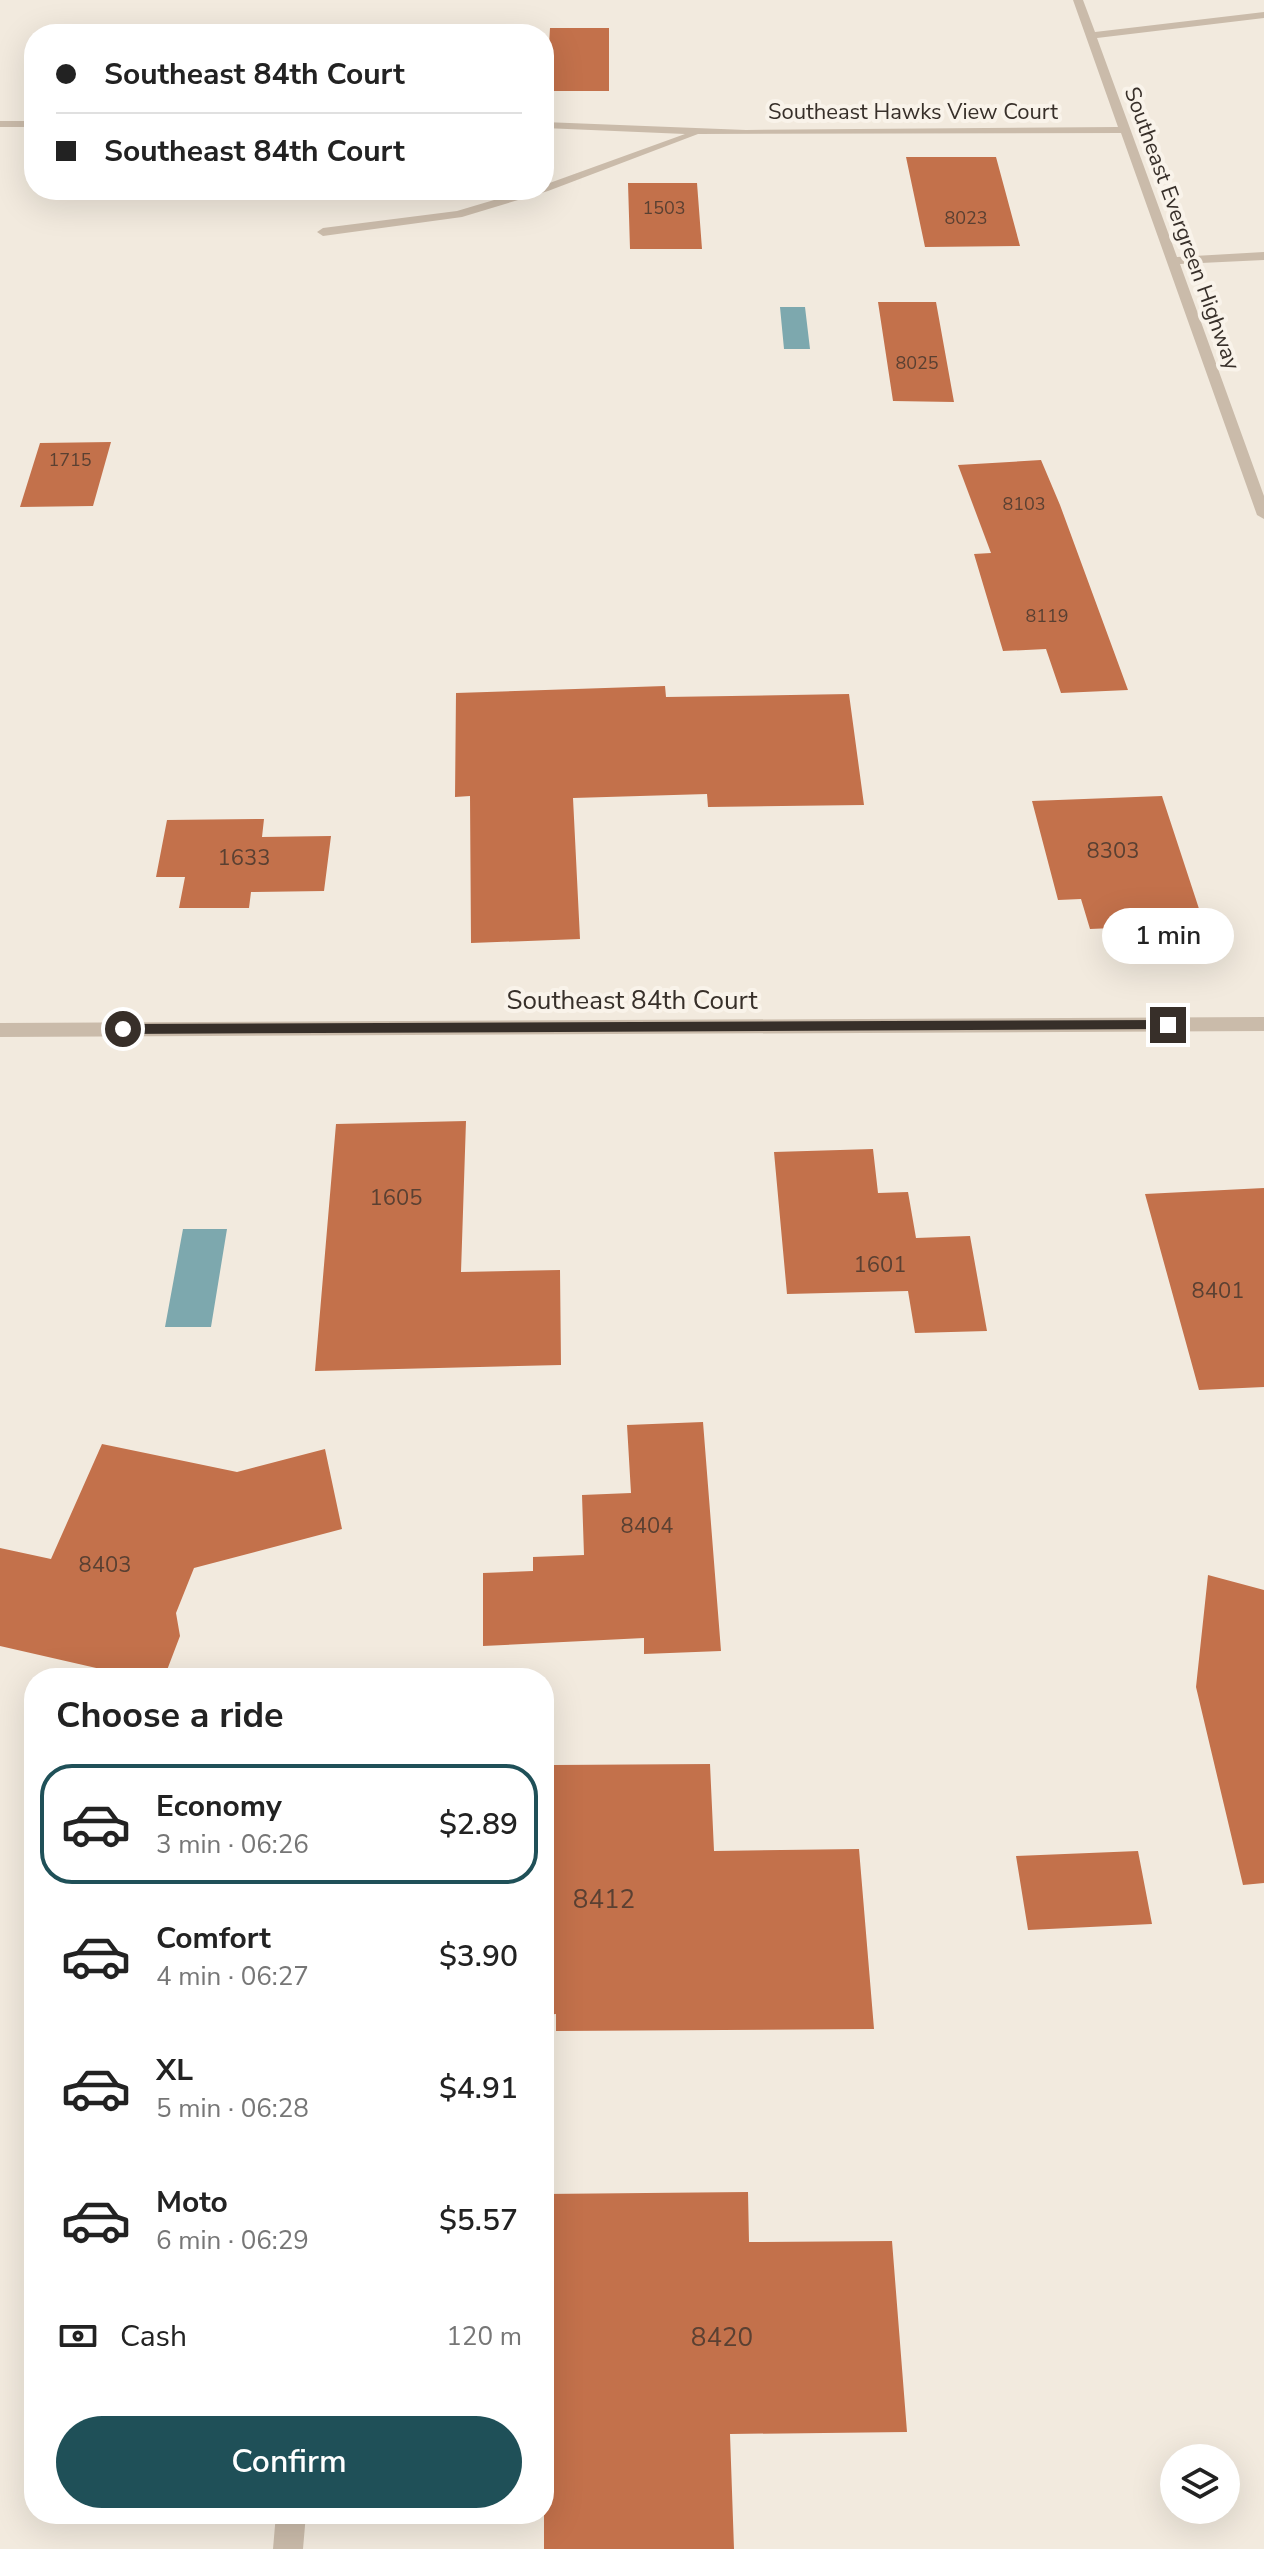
<!DOCTYPE html>
<meta charset="utf-8">
<style>
:root{--surface:#fff;--page:#f2f2f2;--text:#222;--muted:#767676;--line:#e0e0e0;--accent:#1f5058}
body{margin:0;font-family:"Nunito Sans",sans-serif;background:var(--page);color:var(--text);height:100vh;display:flex;flex-direction:column;font-size:30px;white-space:nowrap}
*{box-sizing:border-box;margin:0}
p{font-size:26px;color:var(--muted)}
.icon{flex:none;width:44px;height:44px;fill:none;stroke:currentColor;stroke-width:2;stroke-linecap:round;stroke-linejoin:round}
.map{position:relative;flex:1;overflow:hidden}
.side{position:absolute;left:24px;top:1668px;width:530px;height:856px;display:flex;flex-direction:column;background:var(--surface);border-radius:32px;box-shadow:0 8px 32px #0002}
.side>*{flex:none}
.banner{position:absolute;left:24px;top:24px;width:530px;height:176px;border-radius:32px;box-shadow:0 8px 32px #0002;display:grid;align-content:center;height:176px;padding:0 32px;background:var(--surface)}
.buttons{position:absolute;left:1160px;top:2444px;display:grid;gap:16px}
.buttons a{display:grid;place-items:center;width:80px;height:80px;border-radius:50%;background:var(--surface);box-shadow:0 8px 32px #0002;font-size:40px}
.end{position:absolute;width:36px;height:36px;margin:-18px;border:10px solid #372f29;background:#fff;box-shadow:0 0 0 4px #fff}
.from{border-radius:50%}
.bubble{position:absolute;height:56px;border-radius:28px;background:var(--surface);box-shadow:0 8px 32px #0002;font-size:26px;font-weight:600;line-height:56px;text-align:center}
.banner b{display:flex;align-items:center;gap:28px;height:76px;font-size:30px}
.banner b+b{border-top:2px solid var(--line)}
.banner i{width:20px;height:20px;background:var(--text)}
ul{padding:0;list-style:none}
li{display:flex;align-items:center;gap:24px;height:120px;margin:0 16px 12px;padding:0 16px;border:4px solid transparent;border-radius:32px}
li div{flex:1}
li b{display:block;font-size:30px}
li em{font-style:normal;font-weight:600}
li.on{border-color:var(--accent)}
li>.icon{width:72px;height:72px;stroke-width:1.5}
h2{padding:0 32px;font-size:36px;line-height:96px}
.pay{display:flex;align-items:center;gap:20px;height:88px;padding:0 32px;font-size:30px}
.pay p{margin-inline-start:auto}
.cta{display:flex;gap:16px;margin-top:auto;padding:16px 32px}
.cta a{flex:1;height:92px;border-radius:48px;background:var(--accent);color:#fff;font-size:32px;font-weight:600;line-height:92px;text-align:center}
.map>svg:first-child{display:block}
.water{fill:#7da8ae}
.building{fill:#c3714b}
.lines{fill:none;stroke-linecap:round;stroke-linejoin:round}
.minor{fill:#cabbaa;fill-rule:evenodd}
.route{fill:#372f29}
.labels{text-anchor:middle;stroke-width:8;stroke-linejoin:round;paint-order:stroke}
.far-number-label{font-size:18px;fill:#5a4032}
.far-street-label{font-size:22px;fill:#372f29;stroke:#f9f3ea}
.number-label{font-size:22px;fill:#5a4032}
.street-label{font-size:26px;fill:#372f29;stroke:#f9f3ea}
.near-number-label{font-size:26px;fill:#5a4032}
</style>
<div class="map">
<svg width="1264" height="2549" viewBox="0 0 1264 2549">
<rect width="100%" height="100%" fill="#f2eade"/>
<path class="water" d="M780,307H805L810,349H784Z
M183,1229H227L211,1327H165Z"/>
<path class="building" d="M550,28H609V91H553L554,80H547Z
M906,157H996L1020,246L925,247Z
M628,183H697L702,249H630Z
M878,302H936L954,402L893,401Z
M111,442L93,506L20,507L40,443Z
M1041,460L1060,505L1128,690L1061,693L1046,649L1003,651L974,554L991,553L958,465Z
M665,686L666,697L849,694L864,805L708,807L707,794L573,798L580,939L471,943L470,796L455,797L456,693Z
M1162,796L1204,924L1090,929L1081,899L1058,900L1032,801Z
M264,819L262,837L331,836L324,891L251,892L249,908H179L185,877H156L167,820Z
M466,1121L461,1272L560,1270L561,1365L315,1371L336,1124Z
M873,1149L878,1193L908,1192L916,1238L970,1236L987,1331L915,1333L908,1291L787,1294L774,1152Z
M1264,1188V1387L1199,1390L1145,1194Z
M703,1422L721,1651L644,1654V1638L483,1646V1573L533,1571V1557L584,1555L582,1495L631,1493L627,1425Z
M102,1444L237,1472L325,1449L342,1529L194,1568L176,1613L180,1636L164,1678H140L0,1646V1548L51,1559Z
M1208,1575L1264,1590V1883L1243,1885L1196,1687Z
M710,1764L714,1851L859,1849L874,2029L556,2031V2014L544,2015V1835L552,1834L554,1765Z
M1138,1851L1152,1924L1028,1930L1016,1856Z
M748,2192L749,2242L892,2241L907,2432L730,2434L734,2549H544V2194Z"/>
<g class="lines">
<path class="minor" d="M1073,0H1083L1095,32L1264,12V18L1097,38L1177,257L1264,252V260L1180,264L1264,496V519L1257,515L1121,133L698,134L548,191L462,217L323,236L317,232L323,228L457,211L528,190H544V185L685,134L544,128V122L746,130L1118,127Z
M67,30L72,34H61Z
M0,121H34V127H0Z
M1264,1017V1031L0,1037V1023Z
M276,2514H306L303,2549H273Z"/>
</g>
<path class="route" d="M1168,1020L1174,1025L1168,1029L123,1034L117,1029L123,1024Z"/>
<g class="labels">
<g class="far-number-label">
<text x="664" y="214">1503</text>
<text x="966" y="224">8023</text>
<text x="917" y="369">8025</text>
<text x="70" y="466">1715</text>
<text x="1024" y="510">8103</text>
<text x="1047" y="622">8119</text>
</g>
<g class="far-street-label">
<text x="913" y="119">Southeast Hawks View Court</text>
<text transform="translate(1183 228) rotate(70)" y="8">Southeast Evergreen Highway</text>
</g>
<g class="number-label">
<text x="1113" y="858">8303</text>
<text x="244" y="865">1633</text>
<text x="396" y="1205">1605</text>
<text x="880" y="1272">1601</text>
<text x="1218" y="1298">8401</text>
<text x="647" y="1533">8404</text>
<text x="105" y="1572">8403</text>
</g>
<g class="street-label">
<text x="632" y="1009">Southeast 84th Court</text>
</g>
<g class="near-number-label">
<text x="604" y="1908">8412</text>
<text x="722" y="2346">8420</text>
</g>
</g>
</svg>
<div class="buttons">
<a><svg class="icon" aria-label="layers" viewBox="0 0 24 24"><path d="M12 4l9 5-9 5-9-5zM3 14l9 5 9-5"/></svg></a>
</div>
<i class="end from" style="left:123px;top:1029px"></i>
<i class="end" style="left:1168px;top:1025px"></i>
<div class="bubble" style="left:1102px;top:908px;width:132px">1 min</div>
<div class="banner">
<b><i class="from"></i>Southeast 84th Court</b>
<b><i></i>Southeast 84th Court</b>
</div>
<section class="side">
<h2>Choose a ride</h2>
<ul>
<li class="on"><svg class="icon" aria-label="car" viewBox="0 0 24 24"><path d="M5 17H2v-5l4-1 3-4h7l3 4 3 1v5h-3M9 17h6M6 11h13"/><circle cx="7" cy="17" r="2"/><circle cx="17" cy="17" r="2"/></svg><div><b>Economy</b><p>3 min · 06:26</p></div><em>$2.89</em></li>
<li><svg class="icon" aria-label="car" viewBox="0 0 24 24"><path d="M5 17H2v-5l4-1 3-4h7l3 4 3 1v5h-3M9 17h6M6 11h13"/><circle cx="7" cy="17" r="2"/><circle cx="17" cy="17" r="2"/></svg><div><b>Comfort</b><p>4 min · 06:27</p></div><em>$3.90</em></li>
<li><svg class="icon" aria-label="car" viewBox="0 0 24 24"><path d="M5 17H2v-5l4-1 3-4h7l3 4 3 1v5h-3M9 17h6M6 11h13"/><circle cx="7" cy="17" r="2"/><circle cx="17" cy="17" r="2"/></svg><div><b>XL</b><p>5 min · 06:28</p></div><em>$4.91</em></li>
<li><svg class="icon" aria-label="car" viewBox="0 0 24 24"><path d="M5 17H2v-5l4-1 3-4h7l3 4 3 1v5h-3M9 17h6M6 11h13"/><circle cx="7" cy="17" r="2"/><circle cx="17" cy="17" r="2"/></svg><div><b>Moto</b><p>6 min · 06:29</p></div><em>$5.57</em></li>
</ul>
<div class="pay"><svg class="icon" aria-label="cash" viewBox="0 0 24 24"><path d="M3 7h18v10H3z"/><circle cx="12" cy="12" r="2"/></svg>Cash<p>120 m</p></div>
<div class="cta"><a>Confirm</a></div>
</section>
</div>
